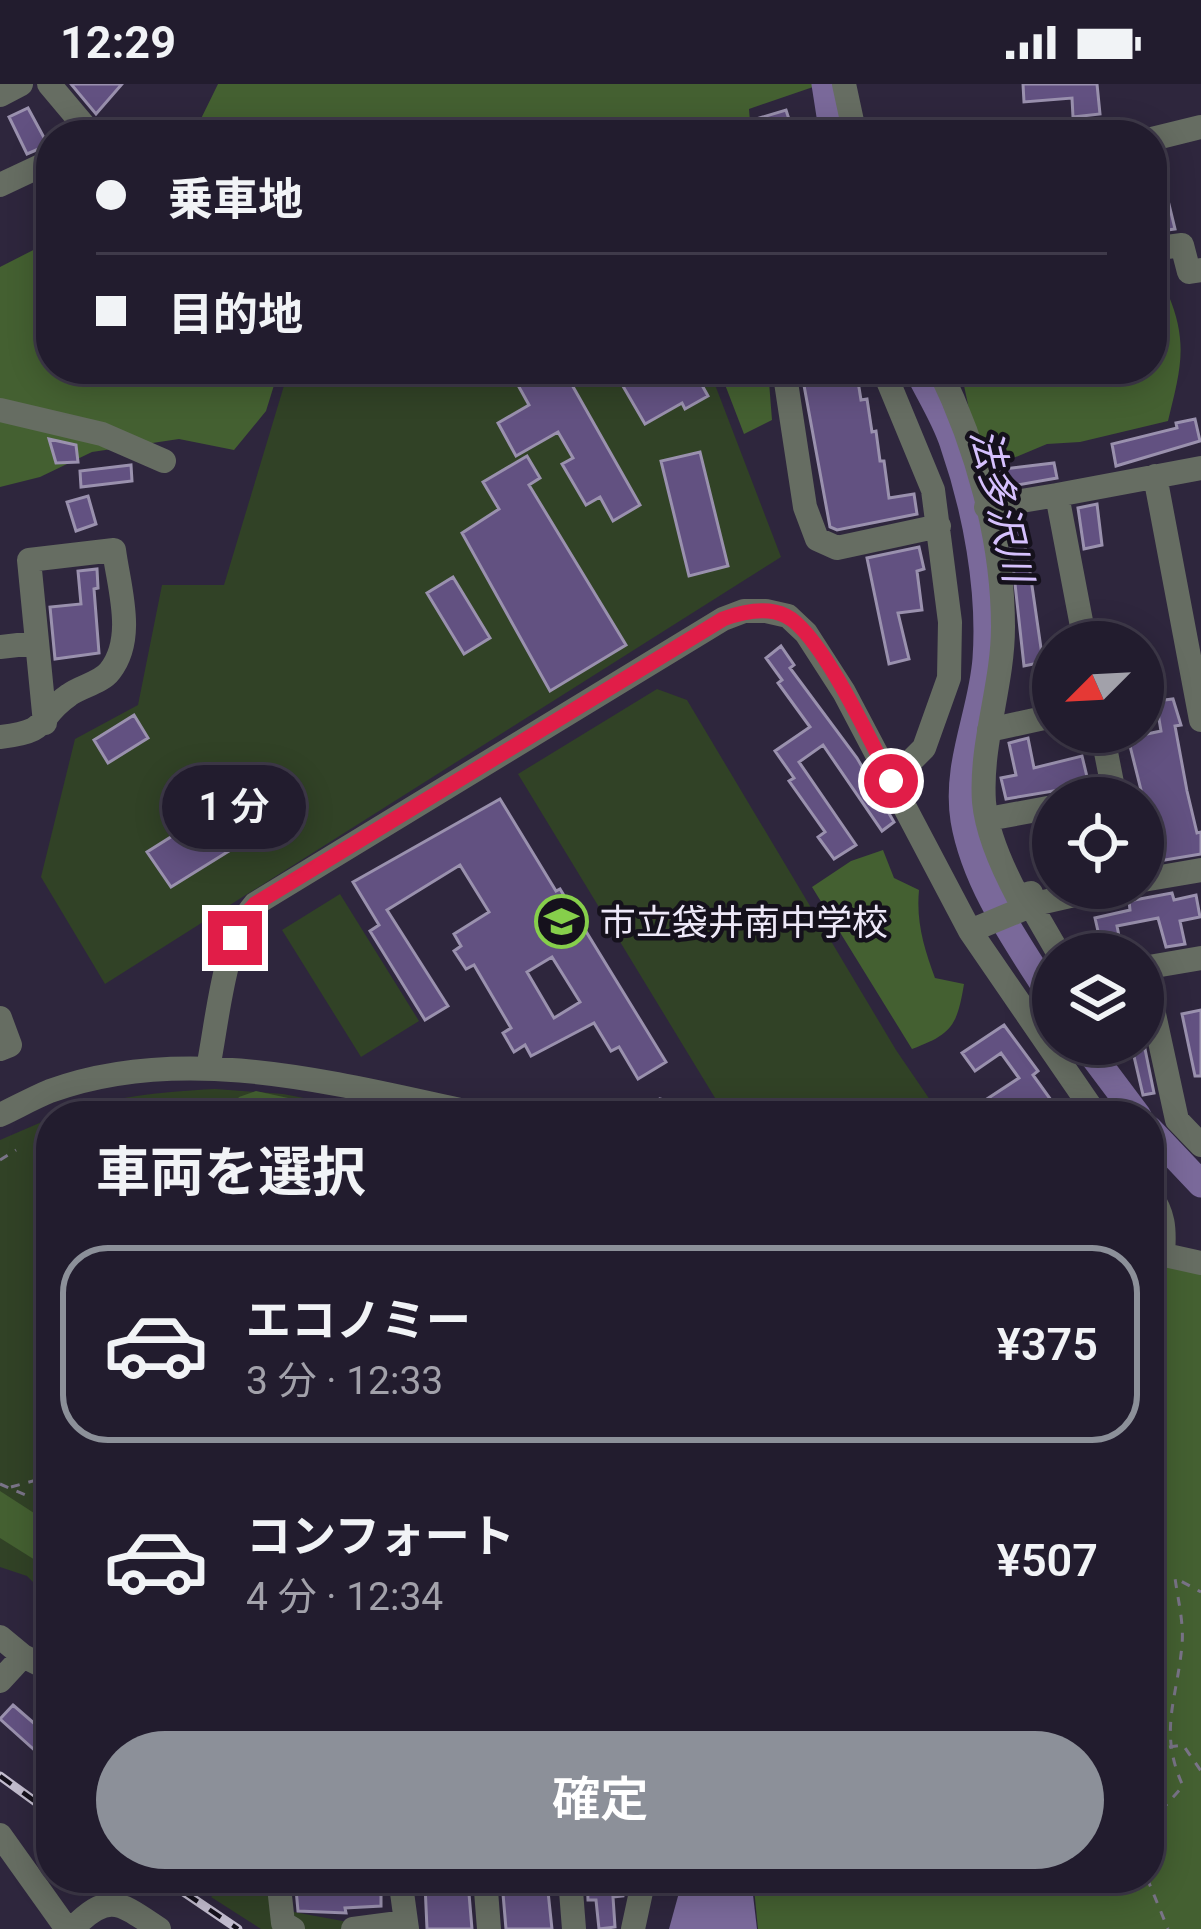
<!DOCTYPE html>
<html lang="ja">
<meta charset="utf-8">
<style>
:root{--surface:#221c2e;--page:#2e293a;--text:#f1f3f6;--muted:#a2a1aa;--line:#3f3a4a;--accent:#8c9099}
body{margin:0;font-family:Roboto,"Noto Sans JP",sans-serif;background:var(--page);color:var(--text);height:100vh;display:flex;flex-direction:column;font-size:45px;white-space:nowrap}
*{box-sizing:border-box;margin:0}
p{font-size:39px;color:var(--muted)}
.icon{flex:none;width:66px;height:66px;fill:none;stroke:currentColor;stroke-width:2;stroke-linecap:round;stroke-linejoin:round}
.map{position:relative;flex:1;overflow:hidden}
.sheet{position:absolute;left:36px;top:1017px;width:1128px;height:792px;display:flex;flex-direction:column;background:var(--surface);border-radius:48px;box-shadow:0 6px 30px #0003,0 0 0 3px var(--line)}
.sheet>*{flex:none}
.hud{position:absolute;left:36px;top:36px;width:1131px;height:264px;border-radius:48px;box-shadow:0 6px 30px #0003,0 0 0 3px var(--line);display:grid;align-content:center;height:264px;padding:0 60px;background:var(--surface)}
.needle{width:78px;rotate:246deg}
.controls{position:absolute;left:1032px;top:537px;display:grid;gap:24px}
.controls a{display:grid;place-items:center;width:132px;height:132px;border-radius:50%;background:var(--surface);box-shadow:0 6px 30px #0003,0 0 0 3px var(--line);font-size:60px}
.end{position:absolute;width:54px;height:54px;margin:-27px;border:15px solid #e11d48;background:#fff;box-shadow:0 0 0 6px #fff}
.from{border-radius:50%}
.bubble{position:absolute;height:84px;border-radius:42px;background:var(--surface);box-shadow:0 6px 30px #0003,0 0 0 3px var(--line);font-size:39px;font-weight:600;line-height:84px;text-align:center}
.hud b{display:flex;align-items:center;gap:42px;height:114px;font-size:45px}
.hud b+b{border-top:3px solid var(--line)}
.hud i{width:30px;height:30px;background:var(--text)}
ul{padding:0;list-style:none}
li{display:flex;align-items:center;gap:36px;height:198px;margin:0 24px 18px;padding:0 36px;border:6px solid transparent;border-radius:48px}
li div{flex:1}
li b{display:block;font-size:45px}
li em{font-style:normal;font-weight:600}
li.on{border-color:var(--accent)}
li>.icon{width:108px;height:108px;stroke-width:1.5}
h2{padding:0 60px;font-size:54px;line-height:144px}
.button{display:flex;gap:24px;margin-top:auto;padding:24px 60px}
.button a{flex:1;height:138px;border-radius:72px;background:var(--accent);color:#fff;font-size:48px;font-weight:600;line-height:138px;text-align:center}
.status{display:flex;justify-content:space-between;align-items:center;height:84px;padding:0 60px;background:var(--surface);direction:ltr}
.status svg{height:33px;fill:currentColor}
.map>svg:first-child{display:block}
.green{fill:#314226}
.forest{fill:#446031}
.water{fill:#7a699a}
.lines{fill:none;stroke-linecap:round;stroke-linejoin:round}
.river{stroke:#7a699a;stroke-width:27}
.building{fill:#625181;stroke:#9a91ae;stroke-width:3;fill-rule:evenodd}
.path{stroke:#7a7488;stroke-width:3;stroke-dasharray:9 9;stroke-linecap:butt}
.minor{stroke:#666d62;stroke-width:24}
.rail-casing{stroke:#c3bdcf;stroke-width:9}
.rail{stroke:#15111c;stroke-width:4.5;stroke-dasharray:14;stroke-linecap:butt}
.route{stroke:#e11d48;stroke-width:15}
.labels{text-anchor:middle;stroke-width:9;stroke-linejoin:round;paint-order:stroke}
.poi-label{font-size:36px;fill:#ede8f8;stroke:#15111c;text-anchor:start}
.water-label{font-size:39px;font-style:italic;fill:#d6c1fe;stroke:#15111c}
</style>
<div class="status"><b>12:29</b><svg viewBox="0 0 49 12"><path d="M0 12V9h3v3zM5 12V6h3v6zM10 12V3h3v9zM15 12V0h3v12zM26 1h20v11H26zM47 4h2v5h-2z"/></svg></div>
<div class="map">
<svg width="1201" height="1845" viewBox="0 0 1201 1845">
<rect width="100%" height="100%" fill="#2e263d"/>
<path class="green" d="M289,285H709L781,473L105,900L41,793L75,655L138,621L162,501H224Z
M657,605L687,616L896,966L941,1032H726L518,690Z
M340,810L419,937L361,973L282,846Z
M215,1005L283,1010L398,1032H55C108,1013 159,1008 215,1005Z
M51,1034V1516L27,1492L0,1483V1056Z
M235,1794H269L272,1824L386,1845H261L211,1813Z"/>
<path class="forest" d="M218,0H816V2L749,25L751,51H494L409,35L352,45L350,51H193Z
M51,157V285H279L266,327L234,366L179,355L92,368L40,393L0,403V183Z
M1168,210C1189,260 1180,287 1168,337L1080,358L1047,360L982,387L962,292L976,285H1152V214Z
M719,285H768L772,336L744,350Z
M883,766L894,794L919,806C916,838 924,864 935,894L964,900C957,942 952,950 912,965L812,803L851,777Z
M256,1007L371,1032H225L239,1013Z
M1149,1168L1201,1179V1845H758L753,1794H1149Z
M0,1407L34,1429L51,1430V1486L0,1454Z"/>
<path class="water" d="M683,1794H751L757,1845H669Z"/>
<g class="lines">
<path class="river" d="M825,0L833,51
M917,285C929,309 945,334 953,359C976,425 991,505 986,575C982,629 955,680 964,736C975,801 1019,861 1053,915
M1084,960L1138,1032
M1149,1045L1201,1100"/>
</g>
<path class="building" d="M71,0H122L96,30Z
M1023,0H1097L1100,30L1073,33L1072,14L1024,18Z
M28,24L48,61L27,70L9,33Z
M786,26L794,51H760L756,35Z
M1152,71H1157L1175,145L1153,148Z
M509,285H563L640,421L613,437L600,413L586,421L562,380L573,374L558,348L516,372L498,339L529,321Z
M613,285H693L708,312L685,325L682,319L645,340Z
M801,285H856L861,316L867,315L872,348L876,347L880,377H884L889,414L914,410L917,430L837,446L830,443Z
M1195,335L1200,357L1116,382L1112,360L1177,344L1176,339Z
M49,355L76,361L78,378L56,379Z
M700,368L728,482L689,492L661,377Z
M527,372L540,394L529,401L626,561L550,607L462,449L499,425L483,398Z
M1054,379L1057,394L1000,404L996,386Z
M131,381L132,397L81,403L80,387Z
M88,412L96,440L76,447L67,418Z
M1097,420L1102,461L1084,465L1078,424Z
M1017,434L1028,474L1043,578L1024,582L1008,436Z
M919,463L924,485L917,487L922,526L898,529L909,575L889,580L867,474Z
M97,485L98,504L94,505L99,569L55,575L50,523L81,520L78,487Z
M453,493L490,554L464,570L427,509Z
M781,562L794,581L790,584L857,674L894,738L882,747L823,661L799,678L856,761L834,775L818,753L825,748L789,697L794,694L775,667L810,643L778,599L782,596L766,574Z
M1173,615L1181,641L1175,642L1187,707L1197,749L1201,748V770L1147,779L1143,714L1128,654L1161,647L1156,617Z
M134,631L148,654L108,679L94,656Z
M1028,654L1034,684L1082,672L1089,701L1006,715L1001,694L1016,691L1009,659Z
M500,715L556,807L560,805L666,978L638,995L619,963L611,967L594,939L531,972L525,961L514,968L503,949L511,944L474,881L466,885L454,867L461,862L454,850L489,828L460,781L387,826L448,922L425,936L370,847L379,841L353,798ZM552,873L580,918L554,934L527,888Z
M220,722L245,757L171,803L147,768Z
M1172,809L1174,816L1196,811L1200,833L1180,837L1185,860L1166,863L1158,834L1117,842L1119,852L1100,856L1095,834L1130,826L1129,817Z
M1201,926V992H1195L1182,930Z
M1004,941L1038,987L1033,991L1056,1023L1044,1032H999L987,1015L1019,994L1001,969L975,987L962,969Z
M1145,965L1154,1009L1143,1011L1133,968Z
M660,1015L710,1028V1032H656Z
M13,1621L51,1654V1681L0,1635Z
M295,1794H343V1806L381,1805V1822L345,1824L346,1829L298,1827Z
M543,1794L547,1798L552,1845H506L502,1798Z
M587,1794L624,1797L623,1812L613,1813L615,1843L599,1845L596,1816H588Z
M468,1798L472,1845H427L425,1800Z"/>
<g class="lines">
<path class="path" d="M0,1076L16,1066
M0,1400L30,1413L51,1411
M11,1403L51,1392
M1169,1663L1183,1661L1201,1687
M1149,1740L1183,1702C1158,1648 1177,1616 1182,1561C1184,1539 1178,1516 1175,1494L1201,1508
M1147,1794L1168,1845"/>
<path class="minor" d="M49,0L86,44L80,51
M844,0L855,51
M0,11L21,0
M1152,55L1201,43
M0,101L51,77
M1152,165L1182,161L1189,188L1201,186
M784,285L805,423L817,455L837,464L939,442
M883,285L933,406L950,538L949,594L924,664L891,697
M939,285C977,363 1003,456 1003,543C1003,602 980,659 984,718C987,750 1003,785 1018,813L1031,809L1037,832L1059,870
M0,326L102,350L164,377
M1155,392L1201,636
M986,423L1057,411
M1085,558L1057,411L1201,384
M0,563L35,559
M989,646L1053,632
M1102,648L1115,714
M0,653C54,647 34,635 69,611C81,602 101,599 110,587C136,554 119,504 114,466L29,476L45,639
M988,735L1053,723
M1143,796L1201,786
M970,847L1035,820L1105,804
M1143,884L1201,874
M1144,884L1177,1036L1201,1061
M0,934L10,961L0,965
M208,984C218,935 223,857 255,820L723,535L744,527H766L788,532L806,549L844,608L970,847L1097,1032
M0,1031C17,1023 33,1014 50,1007C190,956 348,1003 488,1032
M363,1032V1006
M1149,1108C1164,1130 1165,1144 1163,1171
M1151,1168L1201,1179
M0,1553L23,1572L51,1586
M0,1597L23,1572
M0,1751L67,1845
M278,1794L283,1839L293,1845
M400,1794L407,1845
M485,1794L489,1845
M570,1794L574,1845
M72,1845C109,1807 120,1819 159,1845
M353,1845L406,1838
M633,1845L644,1794"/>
<defs>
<path id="rail" d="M0,1692L51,1729
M163,1794L238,1845"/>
</defs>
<use href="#rail" class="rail-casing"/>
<use href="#rail" class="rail"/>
</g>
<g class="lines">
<path class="route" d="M235,854L244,832L255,820L723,535C742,528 766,522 786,532C821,549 872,660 891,697"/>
</g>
<defs>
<symbol id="school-ring" viewBox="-11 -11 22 22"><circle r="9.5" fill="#15111c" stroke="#86cf4b" stroke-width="1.5"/><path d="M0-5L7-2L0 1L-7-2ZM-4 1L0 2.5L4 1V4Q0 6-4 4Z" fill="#86cf4b"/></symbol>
</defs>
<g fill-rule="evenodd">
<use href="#school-ring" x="532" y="808" width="59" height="59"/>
</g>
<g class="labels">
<g class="poi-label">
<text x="600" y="851">市立袋井南中学校</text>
</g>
<g class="water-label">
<text transform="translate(1002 421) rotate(77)" y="14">法多沢川</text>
</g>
</g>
</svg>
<div class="controls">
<a><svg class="needle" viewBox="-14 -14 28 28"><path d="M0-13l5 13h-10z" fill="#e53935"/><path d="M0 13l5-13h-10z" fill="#a2a1aa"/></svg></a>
<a><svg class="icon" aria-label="locate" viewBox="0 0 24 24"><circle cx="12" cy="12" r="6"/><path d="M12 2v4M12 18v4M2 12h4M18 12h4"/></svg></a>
<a><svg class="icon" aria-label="layers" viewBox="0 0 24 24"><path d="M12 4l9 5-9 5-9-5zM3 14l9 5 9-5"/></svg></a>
</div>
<i class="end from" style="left:891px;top:697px"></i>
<i class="end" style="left:235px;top:854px"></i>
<div class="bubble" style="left:162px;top:681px;width:144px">1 分</div>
<div class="hud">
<b><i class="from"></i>乗車地</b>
<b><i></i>目的地</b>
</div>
<section class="sheet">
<h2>車両を選択</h2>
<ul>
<li class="on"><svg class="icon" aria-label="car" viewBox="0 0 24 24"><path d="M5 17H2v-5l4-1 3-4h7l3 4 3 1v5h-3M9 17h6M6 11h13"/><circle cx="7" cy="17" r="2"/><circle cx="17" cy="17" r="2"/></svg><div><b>エコノミー</b><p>3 分 · 12:33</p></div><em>¥375</em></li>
<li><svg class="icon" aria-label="car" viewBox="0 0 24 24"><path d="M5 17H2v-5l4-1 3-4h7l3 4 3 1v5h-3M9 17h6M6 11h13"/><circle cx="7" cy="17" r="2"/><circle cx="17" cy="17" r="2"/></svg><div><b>コンフォート</b><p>4 分 · 12:34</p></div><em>¥507</em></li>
</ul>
<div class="button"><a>確定</a></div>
</section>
</div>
